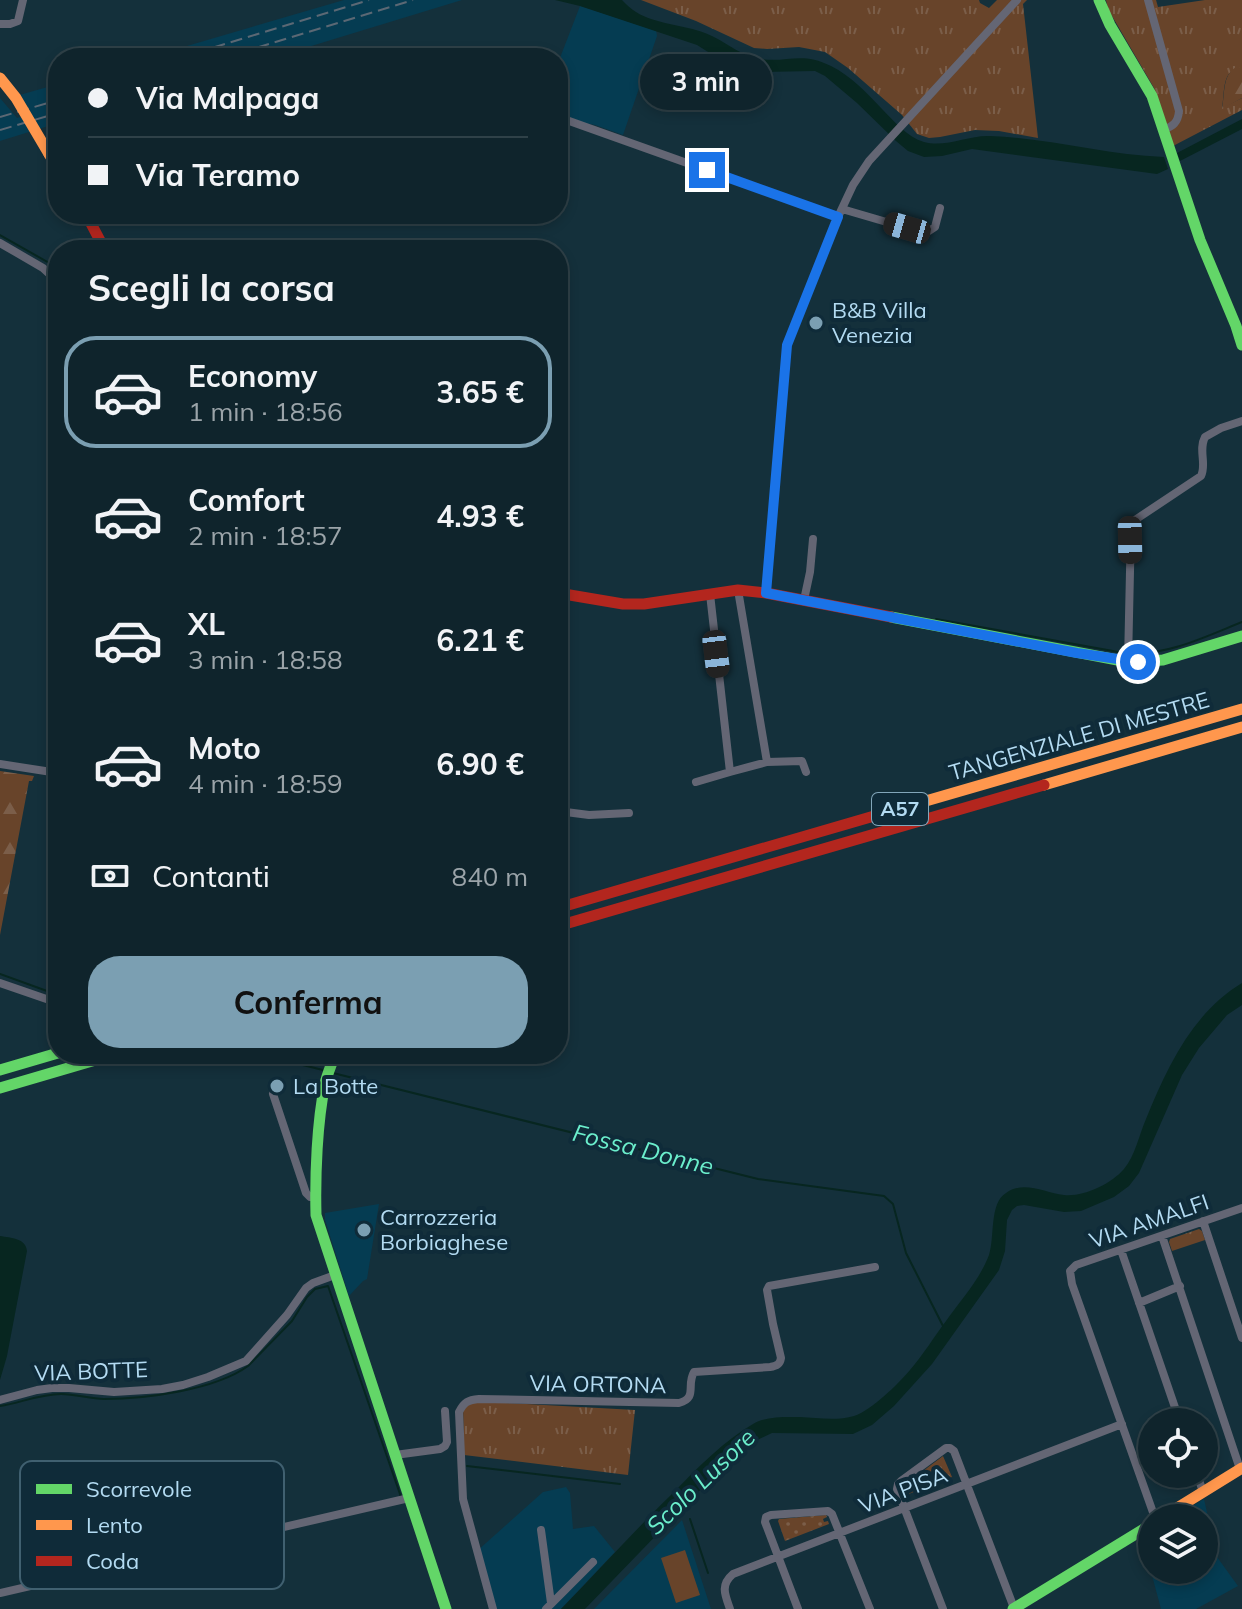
<!DOCTYPE html>
<html lang="it">
<meta charset="utf-8">
<style>
:root{--surface:#0f242c;--page:#1d3038;--text:#f1f3f6;--muted:#9ba4a9;--line:#2f4148;--accent:#7b9fb2}
body{margin:0;font-family:Mulish,sans-serif;background:var(--page);color:var(--text);height:100vh;display:flex;flex-direction:column;font-size:30px;white-space:nowrap}
*{box-sizing:border-box;margin:0}
p{font-size:26px;color:var(--muted)}
.icon{flex:none;width:44px;height:44px;fill:none;stroke:currentColor;stroke-width:2;stroke-linecap:round;stroke-linejoin:round}
.map{position:relative;flex:1;overflow:hidden}
.panel{position:absolute;left:48px;top:240px;width:520px;height:824px;display:flex;flex-direction:column;background:var(--surface);border-radius:32px;box-shadow:0 4px 12px #0003,0 0 0 2px var(--line)}
.panel>*{flex:none}
.banner{position:absolute;left:48px;top:48px;width:520px;height:176px;border-radius:32px;box-shadow:0 4px 12px #0003,0 0 0 2px var(--line);display:grid;align-content:center;height:176px;padding:0 40px;background:var(--surface)}
.buttons{position:absolute;left:1138px;top:1408px;display:grid;gap:16px}
.buttons a{display:grid;place-items:center;width:80px;height:80px;border-radius:50%;background:var(--surface);box-shadow:0 4px 12px #0003,0 0 0 2px var(--line);font-size:40px}
.end{position:absolute;width:36px;height:36px;margin:-18px;border:10px solid #1a73e8;background:#fff;box-shadow:0 0 0 4px #fff}
.from{border-radius:50%}
.bubble{position:absolute;height:56px;border-radius:28px;background:var(--surface);box-shadow:0 4px 12px #0003,0 0 0 2px var(--line);font-size:26px;font-weight:700;line-height:56px;text-align:center}
.car{position:absolute;width:24px;height:48px;margin:-24px -12px;border-radius:10px;box-shadow:0 0 6px 2px #0007;background:linear-gradient(#222 24%,#8ab4d8 0 40%,#222 0 76%,#8ab4d8 0 86%,#222 0)}
.banner b{display:flex;align-items:center;gap:28px;height:76px;font-size:30px}
.banner b+b{border-top:2px solid var(--line)}
.banner i{width:20px;height:20px;background:var(--text)}
ul{padding:0;list-style:none}
li{display:flex;align-items:center;gap:24px;height:112px;margin:0 16px 12px;padding:0 24px;border:4px solid transparent;border-radius:32px}
li div{flex:1}
li b{display:block;font-size:30px}
li em{font-style:normal;font-weight:700}
li.selected{border-color:var(--accent)}
li>.icon{width:72px;height:72px;stroke-width:1.5}
h2{padding:0 40px;font-size:36px;line-height:96px}
.pay{display:flex;align-items:center;gap:20px;height:88px;padding:0 40px;font-size:30px}
.pay p{margin-inline-start:auto}
.action{display:flex;gap:16px;margin-top:auto;padding:16px 40px}
.action a{flex:1;height:92px;border-radius:32px;background:var(--accent);color:#111;font-size:32px;font-weight:700;line-height:92px;text-align:center}
.map>svg:first-child{display:block}
.built{fill:#053c52}
.grass{fill:url(#grass-tufts)}
.forest{fill:url(#forest-firs)}
.park{fill:url(#park-dots)}
.pitch{fill:#68442a}
.water{fill:#072620}
.lines{fill:none;stroke-linecap:round;stroke-linejoin:round}
.stream{stroke:#072620;stroke-width:2}
.street{stroke:#646674;stroke-width:8}
.fast{stroke:#63d668;stroke-width:11}
.slow{stroke:#ff974d;stroke-width:11}
.jam{stroke:#b3261e;stroke-width:11}
.rail{stroke:#5b6874;stroke-width:2;stroke-dasharray:12 6;stroke-linecap:butt}
.slow-bridge{stroke:#ff974d;stroke-width:11}
.route{stroke:#1a73e8;stroke-width:10}
.poi-dot{fill:#7b9fb2;stroke:#0f2b39;stroke-width:3}
.labels{text-anchor:middle;stroke-width:8;stroke-linejoin:round;paint-order:stroke}
.shield{fill:#0f2b39;stroke:#82a6ba;stroke-width:2}
.shield-label{font-size:20px;font-weight:bold;fill:#b3dbf2}
.poi-label{font-size:22px;fill:#b3dbf2;stroke:#0f2b39;text-anchor:start}
.street-label{font-size:22px;fill:#b3dbf2;stroke:#0f2b39}
.water-label{font-size:24px;font-style:italic;fill:#6beecc;stroke:#0f2b39}
.key{fill:#0f2b39;stroke:#406070;stroke-width:2}
.key-label{font-size:22px;fill:#b3dbf2}
</style>
<div class="map">
<svg width="1242" height="1609" viewBox="0 0 1242 1609">
<defs>
<pattern id="grass-tufts" width="24" height="20" patternUnits="userSpaceOnUse" patternTransform="scale(2)"><rect width="24" height="20" fill="#68442a"/><path d="M3 7l-1-3M5 7V3M7 7l1-3M15 17l-1-3M17 17v-4M19 17l1-3" fill="none" stroke="#7b5e49"/></pattern>
<pattern id="forest-firs" width="22" height="20" patternUnits="userSpaceOnUse" patternTransform="scale(2)"><rect width="22" height="20" fill="#68442a"/><path d="M5 1l3.5 6h-7zM16 11l3.5 6h-7z" fill="#7b5e49"/></pattern>
<pattern id="park-dots" width="8" height="8" patternUnits="userSpaceOnUse" patternTransform="scale(2)"><rect width="8" height="8" fill="#68442a"/><path d="M2 2h.1M6 6h.1" fill="none" stroke="#7b5e49" stroke-width="1.8" stroke-linecap="round"/></pattern>
</defs>
<rect width="100%" height="100%" fill="#14303b"/>
<path class="built" d="M344,0H462L272,58H146Z
M580,6L656,30L657,36L623,135L595,125L558,118V63Z
M58,84V123L0,141V98L17,118L29,114L16,96Z
M379,1204L367,1279L363,1281L349,1296L325,1220V1213Z
M566,1487L570,1493L573,1529L594,1526L615,1552L561,1609H489L477,1551L543,1492Z
M1204,1499L1217,1557L1238,1586L1196,1609H1161L1142,1538L1152,1531V1570H1204V1518H1173Z
M682,1520L711,1609H594L596,1607Z"/>
<path class="grass" d="M641,0H979L980,3L989,8L997,0H1027L1023,4L1038,138L999,131L975,130L940,137L929,138L917,134L902,115L848,68L825,52L799,47L767,49L754,48L696,21Z
M1106,0H1156L1158,7L1205,0H1242V68C1221,68 1225,93 1222,108L1242,98V110L1173,146L1154,88L1108,9Z
M1199,1229L1202,1231L1205,1240L1172,1251L1169,1242L1170,1239Z
M470,1401L635,1410L628,1475L464,1455L463,1403Z"/>
<path class="forest" d="M1236,67L1242,68V98L1222,109C1225,95 1222,75 1236,67Z
M0,771L34,776L32,781H29L0,935Z"/>
<path class="park" d="M943,1456L952,1477L906,1495L905,1493L909,1491L908,1488L904,1489L903,1486Z
M826,1515L827,1517L823,1519L824,1522L828,1521L829,1524L785,1541L778,1521L779,1519Z"/>
<path class="pitch" d="M685,1550L700,1595L676,1603L661,1558Z"/>
<path class="water" d="M555,0H622C626,4 631,9 636,12C655,24 684,25 705,33C724,40 740,56 760,59C788,63 801,51 831,66C851,76 867,93 882,109C894,121 907,137 924,142C946,148 968,135 990,136C1049,138 1106,155 1164,157L1168,169L1157,174L972,149L942,156L924,157L908,151L896,141L857,103L825,76L815,71L758,72L744,70L716,57L697,45L580,6Z
M1242,119V129L1180,161L1177,153Z
M1242,983V1005L1227,1015L1199,1048L1182,1075L1139,1173L1129,1186L1114,1197L1081,1211L1064,1212L1024,1205L1017,1206L1012,1210L1007,1220L1005,1251L999,1270L932,1364L894,1406L872,1425L853,1434L772,1433L751,1443L697,1493L585,1609H561C599,1570 636,1529 675,1491C698,1467 724,1441 753,1424C767,1416 784,1417 800,1417C817,1418 838,1421 854,1416C872,1410 898,1384 910,1370C923,1355 934,1337 946,1321C961,1300 980,1279 989,1255C995,1238 989,1203 1006,1193C1024,1180 1045,1193 1064,1195C1084,1197 1111,1184 1124,1169C1135,1156 1139,1135 1146,1119C1167,1068 1192,1013 1242,983Z
M0,1236C11,1238 26,1238 27,1251L7,1356L0,1380Z"/>
<g class="lines">
<path class="stream" d="M0,235L58,268
M936,619L1124,653
M1131,653C1169,655 1207,636 1242,622
M0,974L58,995
M258,1054L323,1070
M333,1073L758,1179L884,1196L893,1204L906,1253L943,1326
M0,1406C20,1403 40,1394 61,1394C76,1394 90,1399 104,1399C145,1399 215,1390 248,1366L292,1321L307,1297L315,1289L328,1286L401,1497
M467,1466L620,1484
M690,1519L708,1573"/>
<path class="street" d="M1148,0L1179,111C1178,123 1173,126 1163,130
M0,24H10L18,21L23,0
M558,117L838,217
M842,209L907,228L929,231L935,227L940,208
M0,243L43,268L58,282
M738,590L767,762L802,761L806,772
M766,593L787,345L838,217L853,185L869,161L1017,0
M804,600L810,572L813,539
M1128,662L1131,526L1135,520L1201,476C1207,464 1198,450 1205,437L1221,428L1242,421
M0,764L58,773
M730,772L767,762
M696,782L730,772L710,594
M558,811L589,815L629,813
M0,983L58,1003
M273,1094L306,1193L310,1197H315
M1203,1221L1242,1338
M1162,1236L1240,1469
M1121,1250L1180,1422
M1139,1303L1180,1286
M0,1400L37,1390L52,1388H69L114,1392L162,1389L183,1385L208,1377L246,1361L287,1315L306,1288L313,1283L335,1275
M395,1455L440,1449L445,1446L447,1442L445,1411
M1197,1474L1203,1492
M1155,1518L1072,1284L1070,1271L1076,1265L1242,1208
M541,1530L551,1603
M0,1593L409,1498
M493,1609L463,1499L459,1412C464,1402 468,1400 479,1399L679,1403C698,1398 686,1385 694,1372L770,1367C777,1366 780,1364 781,1358L773,1324L767,1290L769,1286L875,1267
M546,1609L593,1562
M730,1609C725,1595 720,1585 733,1574L1122,1424
M798,1609L765,1522L766,1517L771,1515L828,1511L832,1514L870,1609
M943,1609L897,1489L898,1484L901,1481L946,1448H950L954,1451L1014,1608"/>
<path class="fast" d="M1099,0L1110,25L1152,96L1200,240L1236,326L1242,345
M891,617L1128,662L1163,660L1242,636
M335,1054C332,1064 327,1074 325,1084C317,1122 315,1176 316,1215L446,1609
M0,1070L58,1053
M0,1088L116,1054
M1013,1609L1152,1524"/>
<path class="slow" d="M49,154L58,168
M1044,785L1242,727
M881,814L1242,709
M1161,1518L1242,1468"/>
<path class="jam" d="M86,214L105,250
M558,593L623,604H644L738,590L766,593L891,617
M558,908L881,814
M558,926L1044,785"/>
<path class="rail" d="M179,58L369,0
M223,58L413,0
M0,117L58,100
M0,130L58,113"/>
<path class="slow-bridge" d="M0,78L16,98L49,154"/>
</g>
<g class="lines">
<path class="route" d="M707,170L838,217L787,345L766,593L1077,653L1138,662"/>
</g>
<g class="poi-dot">
<circle cx="816" cy="323" r="8"/>
<circle cx="277" cy="1086" r="8"/>
<circle cx="364" cy="1230" r="8"/>
</g>
<g class="labels">
<rect class="shield" x="872" y="793" width="56" height="32" rx="6"/>
<g class="shield-label">
<text x="900" y="816">A57</text>
</g>
<g class="poi-label">
<text x="832" y="318">B&amp;B Villa<tspan x="832" dy="25">Venezia</tspan></text>
<text x="293" y="1094">La Botte</text>
<text x="380" y="1225">Carrozzeria<tspan x="380" dy="25">Borbiaghese</tspan></text>
</g>
<g class="street-label">
<text transform="translate(1079 736) rotate(-16)" y="8">TANGENZIALE DI MESTRE</text>
<text transform="translate(1149 1221) rotate(-19)" y="8">VIA AMALFI</text>
<text transform="translate(91 1371) rotate(-2)" y="8">VIA BOTTE</text>
<text transform="translate(598 1384) rotate(1)" y="8">VIA ORTONA</text>
<text transform="translate(903 1490) rotate(-21)" y="8">VIA PISA</text>
</g>
<g class="water-label">
<text transform="translate(643 1150) rotate(14)" y="8">Fossa Donne</text>
<text transform="translate(701 1482) rotate(-44)" y="8">Scolo Lusore</text>
</g>
</g>
<rect x="20" y="1461" width="264" height="128" rx="12" class="key"/>
<rect x="36" y="1484" width="36" height="10" fill="#63d668"/>
<rect x="36" y="1520" width="36" height="10" fill="#ff974d"/>
<rect x="36" y="1556" width="36" height="10" fill="#b3261e"/>
<g class="key-label">
<text x="86" y="1497">Scorrevole</text>
<text x="86" y="1533">Lento</text>
<text x="86" y="1569">Coda</text>
</g>
</svg>
<div class="buttons">
<a><svg class="icon" aria-label="locate" viewBox="0 0 24 24"><circle cx="12" cy="12" r="6"/><path d="M12 2v4M12 18v4M2 12h4M18 12h4"/></svg></a>
<a><svg class="icon" aria-label="layers" viewBox="0 0 24 24"><path d="M12 4l9 5-9 5-9-5zM3 14l9 5 9-5"/></svg></a>
</div>
<i class="end from" style="left:1138px;top:662px"></i>
<i class="end" style="left:707px;top:170px"></i>
<div class="bubble" style="left:640px;top:54px;width:132px">3 min</div>
<i class="car" style="left:907px;top:228px;rotate:286deg"></i>
<i class="car" style="left:1130px;top:540px;rotate:179deg"></i>
<i class="car" style="left:716px;top:654px;rotate:173deg"></i>
<div class="banner">
<b><i class="from"></i>Via Malpaga</b>
<b><i></i>Via Teramo</b>
</div>
<section class="panel">
<h2>Scegli la corsa</h2>
<ul>
<li class="selected"><svg class="icon" aria-label="car" viewBox="0 0 24 24"><path d="M5 17H2v-5l4-1 3-4h7l3 4 3 1v5h-3M9 17h6M6 11h13"/><circle cx="7" cy="17" r="2"/><circle cx="17" cy="17" r="2"/></svg><div><b>Economy</b><p>1 min · 18:56</p></div><em>3.65 €</em></li>
<li><svg class="icon" aria-label="car" viewBox="0 0 24 24"><path d="M5 17H2v-5l4-1 3-4h7l3 4 3 1v5h-3M9 17h6M6 11h13"/><circle cx="7" cy="17" r="2"/><circle cx="17" cy="17" r="2"/></svg><div><b>Comfort</b><p>2 min · 18:57</p></div><em>4.93 €</em></li>
<li><svg class="icon" aria-label="car" viewBox="0 0 24 24"><path d="M5 17H2v-5l4-1 3-4h7l3 4 3 1v5h-3M9 17h6M6 11h13"/><circle cx="7" cy="17" r="2"/><circle cx="17" cy="17" r="2"/></svg><div><b>XL</b><p>3 min · 18:58</p></div><em>6.21 €</em></li>
<li><svg class="icon" aria-label="car" viewBox="0 0 24 24"><path d="M5 17H2v-5l4-1 3-4h7l3 4 3 1v5h-3M9 17h6M6 11h13"/><circle cx="7" cy="17" r="2"/><circle cx="17" cy="17" r="2"/></svg><div><b>Moto</b><p>4 min · 18:59</p></div><em>6.90 €</em></li>
</ul>
<div class="pay"><svg class="icon" aria-label="cash" viewBox="0 0 24 24"><path d="M3 7h18v10H3z"/><circle cx="12" cy="12" r="2"/></svg>Contanti<p>840 m</p></div>
<div class="action"><a>Conferma</a></div>
</section>
</div>
